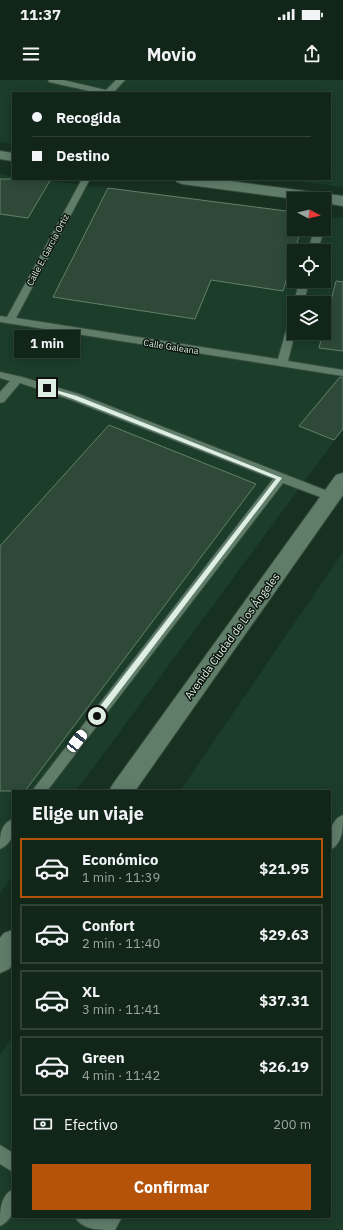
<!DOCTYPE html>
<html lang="es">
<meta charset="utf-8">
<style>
:root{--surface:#112519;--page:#1a2d22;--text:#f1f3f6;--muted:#9ca5a2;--line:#304238;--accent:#b45309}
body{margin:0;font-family:"IBM Plex Sans",sans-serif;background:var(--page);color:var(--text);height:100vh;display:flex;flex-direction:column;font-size:15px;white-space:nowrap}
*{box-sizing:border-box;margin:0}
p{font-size:13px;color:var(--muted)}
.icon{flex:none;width:22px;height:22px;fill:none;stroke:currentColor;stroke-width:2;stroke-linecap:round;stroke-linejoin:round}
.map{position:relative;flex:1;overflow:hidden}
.drawer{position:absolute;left:12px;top:710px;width:319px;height:428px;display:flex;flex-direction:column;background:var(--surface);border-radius:0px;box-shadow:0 2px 10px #0003,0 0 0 1px var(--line)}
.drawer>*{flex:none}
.hud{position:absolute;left:12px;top:12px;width:319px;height:88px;border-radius:0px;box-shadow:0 2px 10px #0003,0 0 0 1px var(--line);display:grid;align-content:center;height:88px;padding:0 20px;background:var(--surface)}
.needle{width:26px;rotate:97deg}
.controls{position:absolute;left:287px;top:112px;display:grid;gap:8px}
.controls a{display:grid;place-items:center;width:44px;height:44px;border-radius:0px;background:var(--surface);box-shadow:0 2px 10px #0003,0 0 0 1px var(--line);font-size:20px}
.end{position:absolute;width:18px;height:18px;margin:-9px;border:5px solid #deeee3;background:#111;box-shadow:0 0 0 2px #111}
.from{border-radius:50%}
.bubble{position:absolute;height:28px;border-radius:0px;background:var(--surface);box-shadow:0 2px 10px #0003,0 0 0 1px var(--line);font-size:13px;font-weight:700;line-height:28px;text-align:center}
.car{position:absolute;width:12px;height:24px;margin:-12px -6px;border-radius:5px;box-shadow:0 0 3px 1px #0007;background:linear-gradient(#fff 24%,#345 0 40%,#fff 0 76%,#345 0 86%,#fff 0)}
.hud b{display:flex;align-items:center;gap:14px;height:38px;font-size:15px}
.hud b+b{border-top:1px solid var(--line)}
.hud i{width:10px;height:10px;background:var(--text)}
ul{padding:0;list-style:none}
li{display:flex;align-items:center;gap:12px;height:60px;margin:0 8px 6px;padding:0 12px;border:2px solid var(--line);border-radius:0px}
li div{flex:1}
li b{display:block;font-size:15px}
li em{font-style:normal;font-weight:700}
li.current{border-color:var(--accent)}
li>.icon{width:36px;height:36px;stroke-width:1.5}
h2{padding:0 20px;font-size:18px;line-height:48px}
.pay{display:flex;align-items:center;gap:10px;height:44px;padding:0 20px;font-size:15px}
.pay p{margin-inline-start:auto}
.primary-button{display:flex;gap:8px;margin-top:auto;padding:8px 20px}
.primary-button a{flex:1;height:46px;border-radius:0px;background:var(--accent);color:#fff;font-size:16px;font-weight:700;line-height:46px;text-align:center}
.status{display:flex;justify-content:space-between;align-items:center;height:28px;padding:0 20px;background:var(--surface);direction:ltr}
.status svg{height:11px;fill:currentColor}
header{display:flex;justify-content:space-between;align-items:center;height:52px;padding:0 20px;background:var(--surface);font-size:18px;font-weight:700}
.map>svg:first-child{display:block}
.built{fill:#1b3d29;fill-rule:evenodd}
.building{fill:#2e4938;stroke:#63806c}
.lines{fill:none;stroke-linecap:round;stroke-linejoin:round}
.lane-casing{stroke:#364c3e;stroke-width:2}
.secondary-casing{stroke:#364c3e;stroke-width:2}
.lane{fill:#607d6a;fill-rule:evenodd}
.secondary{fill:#607d6a;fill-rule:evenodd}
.route{fill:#deeee3}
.labels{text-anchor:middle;stroke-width:3;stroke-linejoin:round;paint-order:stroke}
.far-street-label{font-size:9px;fill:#deeee3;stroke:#0b160f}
.street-label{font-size:11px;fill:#deeee3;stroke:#0b160f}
</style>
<div class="status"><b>11:37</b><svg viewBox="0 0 49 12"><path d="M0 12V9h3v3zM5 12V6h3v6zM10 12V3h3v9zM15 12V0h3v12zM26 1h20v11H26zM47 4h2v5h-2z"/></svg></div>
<header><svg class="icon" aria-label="menu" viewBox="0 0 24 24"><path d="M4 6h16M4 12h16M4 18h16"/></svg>Movio<svg class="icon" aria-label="share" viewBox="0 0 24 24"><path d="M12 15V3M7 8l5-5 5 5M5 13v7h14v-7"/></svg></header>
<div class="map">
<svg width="343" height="1150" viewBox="0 0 343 1150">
<rect width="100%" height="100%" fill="#173121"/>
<path class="built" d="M0,0H343V107L281,99H330V13H13V64L0,62Z
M0,94L13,96V99H36L294,132V149H324V136L343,138V349L76,711H13V796L0,813ZM294,171H324V201H294ZM294,223H324V253H294Z
M343,472V1150H0V975L13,956V1137H330V711H180Z"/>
<path class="building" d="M0,99H51L28,138L0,134Z
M108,108L294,132V149H301L283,211L211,200L195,239L53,217Z
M336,201L343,202V271L319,268Z
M340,297H343V349L334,360L299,346Z
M109,345L256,404L25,711H0V466Z"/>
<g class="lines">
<defs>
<path id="lane" d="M48,0H63L106,10L116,0H125L113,13H98L49,2Z
M82,99H90L16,238L278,279L289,240L294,237V253H295L288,281L343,290V296L0,242V236L7,237Z
M328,116L333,119L329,132L324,135L323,119Z
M314,149H324L318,171H308Z
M299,201H309L304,223H294Z
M0,292L22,297L79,314L335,414L337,417L335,420L331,421L283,403L47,711H32L273,399L71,320L20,303L4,322L0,323V312L10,301L0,298Z
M343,735C343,747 343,764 330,770C330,757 329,740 343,735Z
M13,739C13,751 14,763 0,769C0,756 0,744 13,739Z
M0,1065L13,1073V1092L0,1084Z
M13,1109C13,1124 16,1139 0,1146C0,1131 0,1116 13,1109Z
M75,1137H99L101,1139L103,1137H122L115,1150C99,1150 82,1150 75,1137Z"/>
<path id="secondary" d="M0,71L13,73V81L0,79Z
M174,99H215L343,116V126L324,123V119H295L182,104L177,102Z
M343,393V415L135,711H109L113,704L336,395Z
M13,850V884L9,889L0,893V858L4,853Z"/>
</defs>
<use href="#lane" class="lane-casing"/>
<use href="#secondary" class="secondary-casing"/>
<use href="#lane" class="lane"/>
<use href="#secondary" class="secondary"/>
</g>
<path class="route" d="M45,307L77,316L282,398L99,638L97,639L93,636L94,634L276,399L73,319L45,309Z"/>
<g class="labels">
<g class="far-street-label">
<text transform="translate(48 170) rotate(-62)" y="3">Calle E. García Ortiz</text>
<text transform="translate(171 267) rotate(9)" y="3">Calle Galeana</text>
</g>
<g class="street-label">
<text transform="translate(232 556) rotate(-54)" y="4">Avenida Ciudad de Los Ángeles</text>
</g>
</g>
</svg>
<div class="controls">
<a><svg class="needle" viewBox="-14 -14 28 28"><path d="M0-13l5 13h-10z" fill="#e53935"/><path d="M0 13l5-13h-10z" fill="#9ca5a2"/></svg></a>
<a><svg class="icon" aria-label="locate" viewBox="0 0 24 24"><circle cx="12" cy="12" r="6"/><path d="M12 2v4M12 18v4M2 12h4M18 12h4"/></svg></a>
<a><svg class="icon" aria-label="layers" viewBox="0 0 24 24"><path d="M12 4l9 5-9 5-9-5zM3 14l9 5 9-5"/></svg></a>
</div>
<i class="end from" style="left:97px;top:636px"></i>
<i class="end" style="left:47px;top:308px"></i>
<div class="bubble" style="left:14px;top:250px;width:66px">1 min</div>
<i class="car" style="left:77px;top:661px;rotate:38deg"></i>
<div class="hud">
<b><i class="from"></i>Recogida</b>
<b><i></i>Destino</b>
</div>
<section class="drawer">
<h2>Elige un viaje</h2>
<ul>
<li class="current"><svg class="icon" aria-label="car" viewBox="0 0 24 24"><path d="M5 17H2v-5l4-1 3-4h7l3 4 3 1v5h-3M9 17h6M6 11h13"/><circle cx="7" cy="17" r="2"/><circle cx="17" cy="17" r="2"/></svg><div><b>Económico</b><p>1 min · 11:39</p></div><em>$21.95</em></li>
<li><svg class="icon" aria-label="car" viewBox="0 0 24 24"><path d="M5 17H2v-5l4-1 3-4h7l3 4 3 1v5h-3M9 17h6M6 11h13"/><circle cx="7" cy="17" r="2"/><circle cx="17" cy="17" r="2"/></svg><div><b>Confort</b><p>2 min · 11:40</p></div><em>$29.63</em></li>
<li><svg class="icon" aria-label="car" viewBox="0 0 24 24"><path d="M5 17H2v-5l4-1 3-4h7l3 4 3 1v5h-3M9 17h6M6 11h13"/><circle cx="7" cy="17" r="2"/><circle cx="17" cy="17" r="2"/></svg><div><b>XL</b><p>3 min · 11:41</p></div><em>$37.31</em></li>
<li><svg class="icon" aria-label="car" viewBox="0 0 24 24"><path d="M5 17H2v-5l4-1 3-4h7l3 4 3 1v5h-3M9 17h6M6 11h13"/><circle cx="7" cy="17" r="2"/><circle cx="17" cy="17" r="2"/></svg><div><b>Green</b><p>4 min · 11:42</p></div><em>$26.19</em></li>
</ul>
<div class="pay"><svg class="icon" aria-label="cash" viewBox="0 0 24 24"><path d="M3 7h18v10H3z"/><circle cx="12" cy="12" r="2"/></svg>Efectivo<p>200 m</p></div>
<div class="primary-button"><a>Confirmar</a></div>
</section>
</div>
